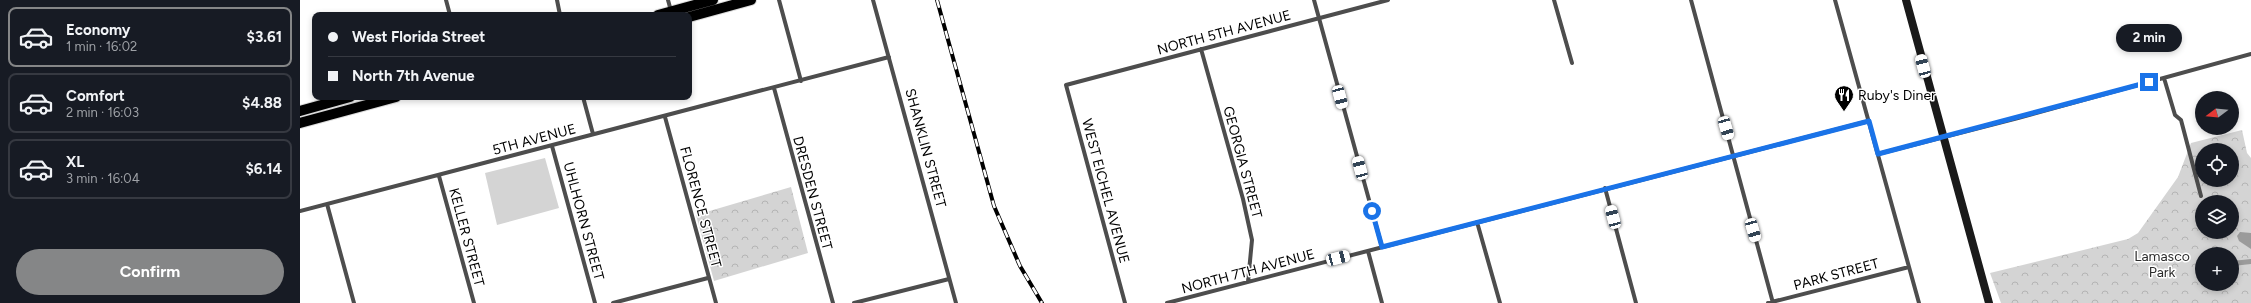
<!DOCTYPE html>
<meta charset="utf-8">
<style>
:root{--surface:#171b24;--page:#20242c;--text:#f1f3f6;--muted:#9ea1a6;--line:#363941;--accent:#858687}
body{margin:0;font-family:Figtree,sans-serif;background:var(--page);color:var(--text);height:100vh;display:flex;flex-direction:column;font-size:15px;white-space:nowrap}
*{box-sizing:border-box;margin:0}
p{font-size:13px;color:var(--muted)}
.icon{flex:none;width:22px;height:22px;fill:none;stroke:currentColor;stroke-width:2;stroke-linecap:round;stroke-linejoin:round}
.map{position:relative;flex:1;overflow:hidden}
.panel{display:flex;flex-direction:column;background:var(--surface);width:300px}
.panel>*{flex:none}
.guide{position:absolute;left:12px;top:12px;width:380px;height:88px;border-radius:8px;box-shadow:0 2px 6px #0003;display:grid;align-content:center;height:88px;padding:0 16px;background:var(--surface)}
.needle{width:26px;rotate:254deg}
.controls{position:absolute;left:1895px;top:91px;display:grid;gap:8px}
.controls a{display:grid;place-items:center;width:44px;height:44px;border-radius:50%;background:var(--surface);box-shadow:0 2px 6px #0003;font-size:20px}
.end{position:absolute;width:18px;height:18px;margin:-9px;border:5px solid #1a73e8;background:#fff;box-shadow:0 0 0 2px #fff}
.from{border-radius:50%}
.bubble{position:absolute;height:28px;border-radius:14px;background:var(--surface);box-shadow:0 2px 6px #0003;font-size:13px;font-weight:700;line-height:28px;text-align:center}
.car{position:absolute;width:12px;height:24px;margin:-12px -6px;border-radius:5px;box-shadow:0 0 3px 1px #0007;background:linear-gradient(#fff 24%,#345 0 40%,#fff 0 76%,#345 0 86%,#fff 0)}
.guide b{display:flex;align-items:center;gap:14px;height:38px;font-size:15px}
.guide b+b{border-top:1px solid var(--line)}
.guide i{width:10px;height:10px;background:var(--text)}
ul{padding:7px 0 0;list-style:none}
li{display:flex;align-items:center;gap:12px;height:60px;margin:0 8px 6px;padding:0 8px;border:2px solid var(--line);border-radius:8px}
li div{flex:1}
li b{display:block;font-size:15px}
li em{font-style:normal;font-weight:700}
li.on{border-color:var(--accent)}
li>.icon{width:36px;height:36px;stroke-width:1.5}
.button{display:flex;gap:8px;margin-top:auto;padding:8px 16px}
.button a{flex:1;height:46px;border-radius:24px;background:var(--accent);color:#fff;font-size:16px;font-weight:700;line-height:46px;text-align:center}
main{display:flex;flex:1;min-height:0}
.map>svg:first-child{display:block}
.green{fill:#d4d4d4}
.park{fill:url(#park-crowns);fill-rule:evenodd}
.water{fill:#9b9b9b}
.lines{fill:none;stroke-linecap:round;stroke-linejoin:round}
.primary-casing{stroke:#dbdbdb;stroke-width:12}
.street{stroke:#4d4d4d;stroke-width:4}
.secondary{stroke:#1a1a1a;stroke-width:8}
.primary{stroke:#000;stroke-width:10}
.rail-casing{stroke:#000;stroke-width:4}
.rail{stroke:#fff;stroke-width:2.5;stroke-dasharray:8;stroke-linecap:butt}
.route{stroke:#1a73e8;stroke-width:5}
.labels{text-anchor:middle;stroke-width:3;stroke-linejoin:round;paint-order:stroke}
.street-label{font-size:14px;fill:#000;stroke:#fff}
.poi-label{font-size:14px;fill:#000;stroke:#fff;text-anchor:start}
.park-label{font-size:14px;fill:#2b2b2b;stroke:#fff}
</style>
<main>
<section class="panel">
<ul>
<li class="on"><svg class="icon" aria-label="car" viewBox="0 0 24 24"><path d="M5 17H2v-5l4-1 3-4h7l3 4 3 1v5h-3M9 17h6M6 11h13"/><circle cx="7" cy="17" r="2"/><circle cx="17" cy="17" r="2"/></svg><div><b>Economy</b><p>1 min · 16:02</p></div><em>$3.61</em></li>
<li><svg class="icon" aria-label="car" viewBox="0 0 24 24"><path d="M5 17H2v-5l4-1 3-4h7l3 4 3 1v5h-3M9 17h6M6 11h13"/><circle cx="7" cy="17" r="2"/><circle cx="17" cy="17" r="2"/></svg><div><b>Comfort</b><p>2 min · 16:03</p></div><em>$4.88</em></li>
<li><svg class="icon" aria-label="car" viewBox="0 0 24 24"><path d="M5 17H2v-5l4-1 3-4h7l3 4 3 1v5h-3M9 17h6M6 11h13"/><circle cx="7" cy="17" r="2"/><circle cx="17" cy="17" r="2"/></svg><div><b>XL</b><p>3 min · 16:04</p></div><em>$6.14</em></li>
</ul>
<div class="button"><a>Confirm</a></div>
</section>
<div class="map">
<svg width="1951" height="303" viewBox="0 0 1951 303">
<defs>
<pattern id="park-crowns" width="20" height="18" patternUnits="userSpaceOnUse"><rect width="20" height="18" fill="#d4d4d4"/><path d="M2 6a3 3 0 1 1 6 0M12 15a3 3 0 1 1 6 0" fill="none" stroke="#b4b4b4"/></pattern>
</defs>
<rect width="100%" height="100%" fill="#fff"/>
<path class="green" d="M245,158L259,208L197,225L185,173Z"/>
<path class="park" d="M1942,130L1947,153L1951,158V303H1701L1690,273L1828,239L1838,233L1878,177L1891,143ZM1902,150H1932V180H1902ZM1902,202H1932V232H1902ZM1902,254H1932V284H1902Z
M491,187L508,253L414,281L396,215Z"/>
<path class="water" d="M1940,232L1951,233V249L1939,241L1937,236Z
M1951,259V264L1933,266L1932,261Z"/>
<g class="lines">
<defs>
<path id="primary" d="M358,15L413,0
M389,17L451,0
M0,111L50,97
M0,123L96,97"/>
</defs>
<use href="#primary" class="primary-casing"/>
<path class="street" d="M146,0L150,15
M257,0L260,15
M368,0L371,11
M479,0L501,81
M573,0L656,303
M1014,0L1082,247
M1254,0L1272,63
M1391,0L1473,303
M1535,0L1619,303
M901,49L943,199L952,240L948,282
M1864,78L1875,115L1881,120L1901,196
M474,88L533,303
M283,97L293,134
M365,117L416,303
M252,146L295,303
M1578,154L1718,118L1951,54
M139,176L174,303
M1305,188L1336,303
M27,204L54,303
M0,211L589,57
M1177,222L1200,303
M1068,251L1082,303
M313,303L408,278
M554,303L649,279
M825,303L766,85L1088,0
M867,303L1569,121
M1468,303L1609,267"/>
<path class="secondary" d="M1606,0L1689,303"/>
<use href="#primary" class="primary"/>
<defs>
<path id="rail" d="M637,0L694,206L720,266L742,303"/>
</defs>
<use href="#rail" class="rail-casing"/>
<use href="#rail" class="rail"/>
</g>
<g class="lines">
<path class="route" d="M1072,211L1082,247L1569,121L1578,154L1849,82"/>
</g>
<defs>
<symbol id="restaurant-pin" viewBox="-11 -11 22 30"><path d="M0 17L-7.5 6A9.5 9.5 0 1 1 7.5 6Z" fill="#000" stroke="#fff"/><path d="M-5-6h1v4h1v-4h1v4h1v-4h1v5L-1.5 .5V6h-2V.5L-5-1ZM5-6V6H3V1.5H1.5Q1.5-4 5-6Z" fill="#fff"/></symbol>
</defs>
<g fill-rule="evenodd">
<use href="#restaurant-pin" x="1533" y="84" width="22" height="30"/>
</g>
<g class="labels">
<g class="street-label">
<text transform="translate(924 32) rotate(-15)" y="5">NORTH 5TH AVENUE</text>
<text transform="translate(234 139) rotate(-15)" y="5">5TH AVENUE</text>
<text transform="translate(626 148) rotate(75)" y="5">SHANKLIN STREET</text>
<text transform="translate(943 162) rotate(75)" y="5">GEORGIA STREET</text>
<text transform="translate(806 191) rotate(75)" y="5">WEST EICHEL AVENUE</text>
<text transform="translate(513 193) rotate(75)" y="5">DRESDEN STREET</text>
<text transform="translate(401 207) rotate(75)" y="5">FLORENCE STREET</text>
<text transform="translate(284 221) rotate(75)" y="5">UHLHORN STREET</text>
<text transform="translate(167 237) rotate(75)" y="5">KELLER STREET</text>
<text transform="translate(948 271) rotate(-15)" y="5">NORTH 7TH AVENUE</text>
<text transform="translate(1536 274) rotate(-15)" y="5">PARK STREET</text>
</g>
<g class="poi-label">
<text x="1558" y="100">Ruby's Diner</text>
</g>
<g class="park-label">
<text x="1862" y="261">Lamasco<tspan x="1862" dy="16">Park</tspan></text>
</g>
</g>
</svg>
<div class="controls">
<a><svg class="needle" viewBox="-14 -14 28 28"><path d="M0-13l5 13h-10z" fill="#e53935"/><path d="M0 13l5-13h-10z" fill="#9ea1a6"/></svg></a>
<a><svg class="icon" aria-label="locate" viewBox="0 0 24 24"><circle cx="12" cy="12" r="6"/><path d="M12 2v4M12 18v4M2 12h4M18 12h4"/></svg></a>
<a><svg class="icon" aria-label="layers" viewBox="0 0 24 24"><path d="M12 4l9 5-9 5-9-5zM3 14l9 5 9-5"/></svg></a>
<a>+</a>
</div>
<i class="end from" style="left:1072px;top:211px"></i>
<i class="end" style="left:1849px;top:82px"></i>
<div class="bubble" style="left:1816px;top:24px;width:66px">2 min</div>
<i class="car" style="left:1623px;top:66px;rotate:345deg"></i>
<i class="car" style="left:1040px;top:97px;rotate:165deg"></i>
<i class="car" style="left:1426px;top:128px;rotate:164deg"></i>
<i class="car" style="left:1060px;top:168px;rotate:345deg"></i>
<i class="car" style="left:1313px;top:217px;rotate:345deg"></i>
<i class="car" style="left:1453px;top:230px;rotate:164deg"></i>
<i class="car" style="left:1038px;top:258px;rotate:75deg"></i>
<div class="guide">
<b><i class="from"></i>West Florida Street</b>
<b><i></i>North 7th Avenue</b>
</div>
</div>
</main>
